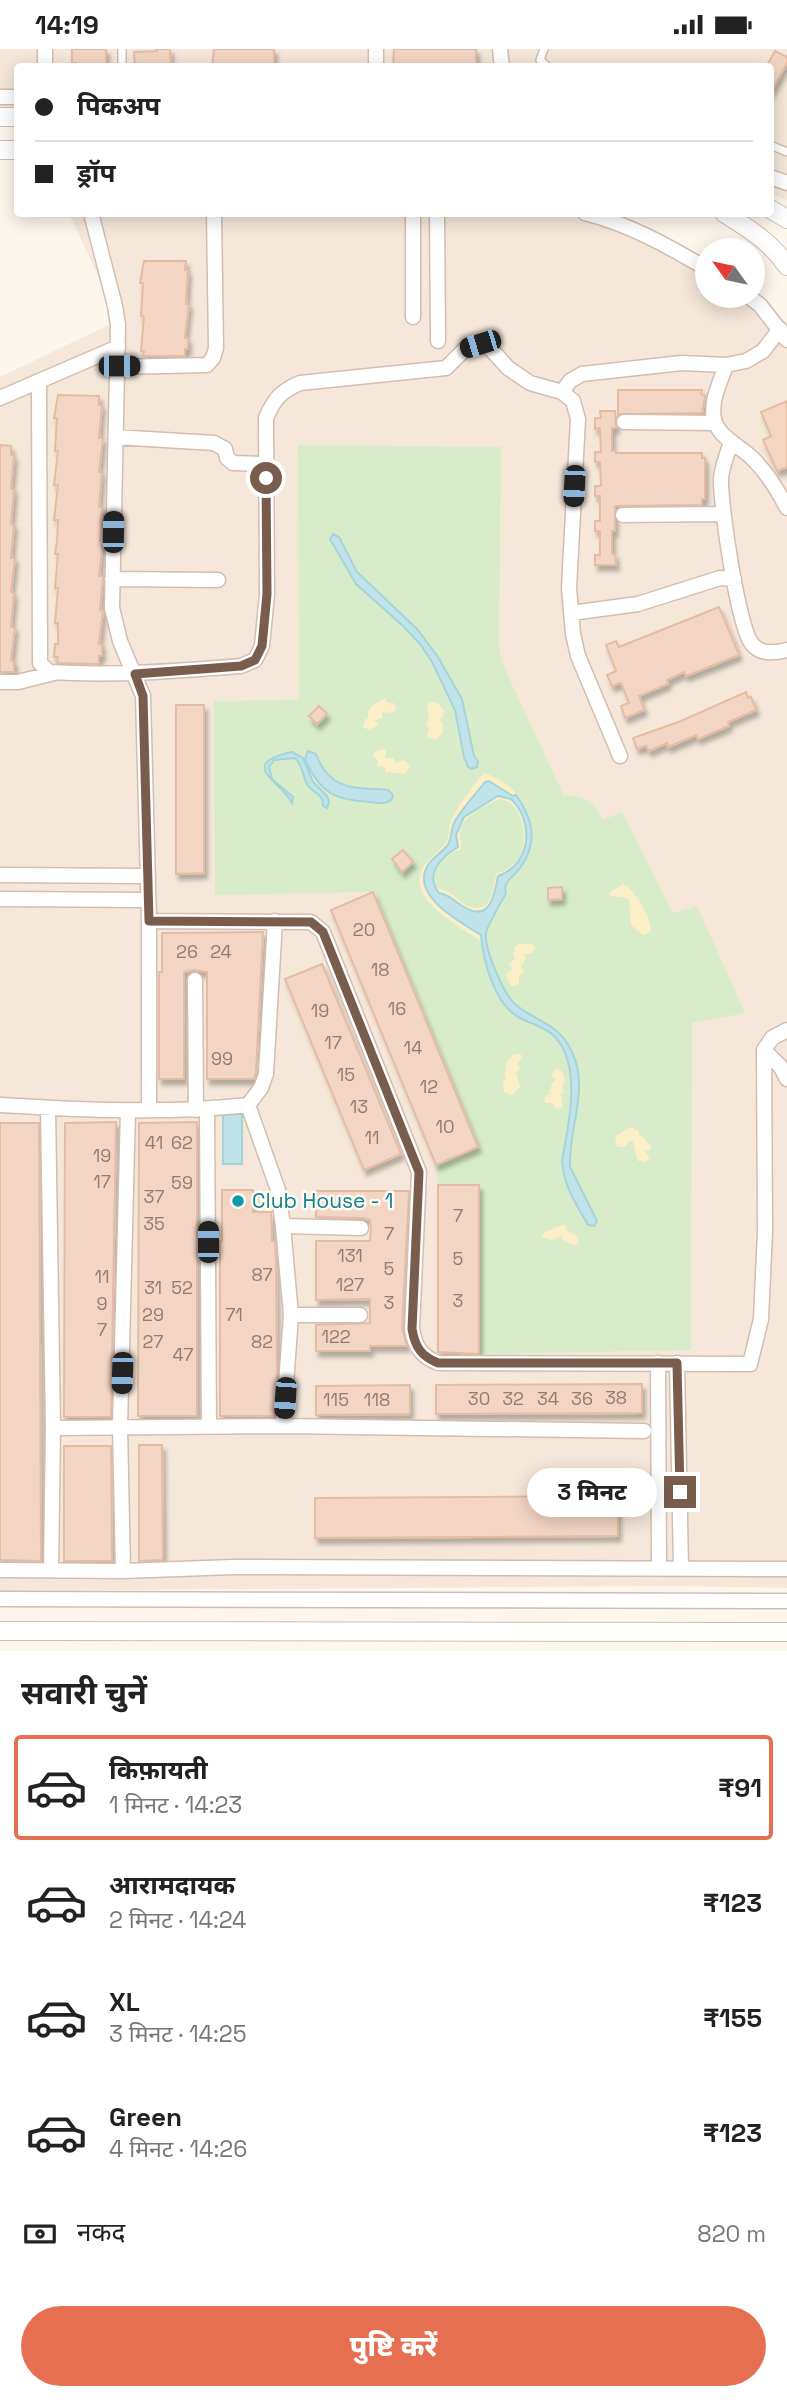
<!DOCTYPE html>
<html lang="hi">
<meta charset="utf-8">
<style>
:root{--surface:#fff;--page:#f6f6f6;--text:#222;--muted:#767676;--line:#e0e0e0;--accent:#e76f51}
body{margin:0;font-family:"Space Grotesk","Noto Sans Devanagari",sans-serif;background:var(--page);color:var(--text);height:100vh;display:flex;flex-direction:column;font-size:26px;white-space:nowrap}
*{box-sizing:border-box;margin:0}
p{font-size:23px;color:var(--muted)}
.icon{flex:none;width:38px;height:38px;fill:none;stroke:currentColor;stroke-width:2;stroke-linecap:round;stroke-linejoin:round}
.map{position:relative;height:1602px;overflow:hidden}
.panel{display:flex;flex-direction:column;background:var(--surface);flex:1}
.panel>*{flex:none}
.guide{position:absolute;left:14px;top:14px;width:760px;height:154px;border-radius:7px;box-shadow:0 4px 18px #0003;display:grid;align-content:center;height:154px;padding:0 21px;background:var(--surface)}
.needle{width:46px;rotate:303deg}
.fabs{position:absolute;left:695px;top:189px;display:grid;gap:14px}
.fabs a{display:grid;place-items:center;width:70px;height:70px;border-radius:50%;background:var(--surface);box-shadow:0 4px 18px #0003;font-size:35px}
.end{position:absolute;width:32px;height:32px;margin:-16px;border:9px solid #7a5c4d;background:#fff;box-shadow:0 0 0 4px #fff}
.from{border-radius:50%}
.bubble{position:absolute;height:49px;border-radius:24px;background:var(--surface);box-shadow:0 4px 18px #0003;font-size:23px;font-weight:800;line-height:49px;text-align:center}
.car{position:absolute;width:21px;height:42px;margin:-21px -10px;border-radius:9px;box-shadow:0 0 5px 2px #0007;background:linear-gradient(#222 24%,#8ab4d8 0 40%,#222 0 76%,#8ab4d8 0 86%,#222 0)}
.guide b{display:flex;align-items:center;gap:24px;height:66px;font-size:26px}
.guide b+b{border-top:2px solid var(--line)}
.guide i{width:18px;height:18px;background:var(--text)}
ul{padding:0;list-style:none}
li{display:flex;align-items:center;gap:21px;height:105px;margin:0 14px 10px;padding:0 7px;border:4px solid transparent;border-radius:7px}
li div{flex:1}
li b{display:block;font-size:26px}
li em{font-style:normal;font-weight:800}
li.active{border-color:var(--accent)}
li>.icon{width:63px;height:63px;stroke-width:1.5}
h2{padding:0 21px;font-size:32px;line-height:84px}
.pay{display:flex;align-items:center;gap:18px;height:77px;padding:0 21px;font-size:26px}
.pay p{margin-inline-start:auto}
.cta{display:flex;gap:14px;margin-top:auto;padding:14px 21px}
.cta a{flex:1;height:80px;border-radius:42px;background:var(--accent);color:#fff;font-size:28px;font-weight:800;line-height:80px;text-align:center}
.status{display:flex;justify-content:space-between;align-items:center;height:49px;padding:0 35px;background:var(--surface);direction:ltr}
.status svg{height:19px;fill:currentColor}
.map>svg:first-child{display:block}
.residential{fill:#f5e8da}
.green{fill:#d8ecc9}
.sand{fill:#fcefc7}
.water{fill:#bfe3e8;stroke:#a5d3da;stroke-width:2;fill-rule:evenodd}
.building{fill:#f3d5c3;stroke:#e6bba3;stroke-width:2;filter:url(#shadow)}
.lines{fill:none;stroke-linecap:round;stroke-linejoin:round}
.service-casing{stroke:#d1beb0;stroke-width:10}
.minor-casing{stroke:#d1beb0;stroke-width:17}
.tertiary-casing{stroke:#d1beb0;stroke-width:20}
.service{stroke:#fff;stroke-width:7}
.minor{stroke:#fff;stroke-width:14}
.tertiary{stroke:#fff;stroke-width:18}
.route{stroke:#7a5c4d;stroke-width:9}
.culture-dot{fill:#0f9aa8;stroke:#fffaf3;stroke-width:2.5}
.labels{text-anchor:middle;stroke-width:5;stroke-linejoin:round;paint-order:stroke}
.number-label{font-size:18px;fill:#987a6a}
.culture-label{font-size:21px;fill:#0d838f;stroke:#fffaf3;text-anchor:start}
</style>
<div class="status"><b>14:19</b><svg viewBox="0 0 49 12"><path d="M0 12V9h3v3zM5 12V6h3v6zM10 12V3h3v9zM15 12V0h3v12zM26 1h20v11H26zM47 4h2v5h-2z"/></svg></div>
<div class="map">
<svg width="787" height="1602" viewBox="0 0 787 1602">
<defs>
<filter id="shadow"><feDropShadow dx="3" dy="5.5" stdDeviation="2" flood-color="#0004"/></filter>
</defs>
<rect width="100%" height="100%" fill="#fdf6ec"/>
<path class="residential" d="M0,0H787V151L770,144V18H18L17,60H0Z
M69,165H577L619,172L707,212V247H752L753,242L770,255L787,275V1539L666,1537L0,1542V328L119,271Z"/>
<path class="green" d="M298,396L501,398L499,599L503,616L564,747C583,745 595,754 603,771L622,763L673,864L697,857L745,964L692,974L691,1301L479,1305V1136H438L436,1116L478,1098L373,843L215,846L214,652L299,651Z"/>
<path class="sand" d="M385,649L388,654H394L396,660L392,664L382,663V669L375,671L378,676L369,681L363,678L365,671L368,669V662L372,657Z
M430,653L438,654L444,662L442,669L439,670L443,675V684L436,691L427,688L429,680L426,675L429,668L427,657Z
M383,700L386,701L385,709H393L396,714L404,711L408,714L410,718L405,725L385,723V718L377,717L378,711L373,707L374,703Z
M484,724C494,727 513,737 516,746L513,747L489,732L453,783L447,797L428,816L425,824L427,843L440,859L481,886V892C460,877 405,851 423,818C430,807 442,802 448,789C450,784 449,779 450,774C455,760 474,735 484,724Z
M498,747L511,750C525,763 531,790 522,808C517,817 506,825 497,831C497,847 489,868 468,860C456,856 451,845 439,844L434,837C440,841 444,840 450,844C456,848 461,854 468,857C492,867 493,839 496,825C505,822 512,818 518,810C530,793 523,751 499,750C485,758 461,766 460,784C459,790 463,793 460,801L451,803L459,795C452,766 477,759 498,747Z
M623,835C633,838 653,871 651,883L643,886L631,876L629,851L626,849L610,847L609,844Z
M518,895H532L535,900L531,905H524L526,909L521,917L524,923L519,928V935L512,938L506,927L508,923L513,921L509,915L515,910L513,904L516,902L514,899Z
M514,1005H521L522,1009L517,1014L520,1020L516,1023L520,1038L512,1046L504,1043L503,1034L506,1030L504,1025L507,1021L505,1015Z
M558,1020L563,1024L565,1034L562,1036L564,1044H561L563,1058L556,1060L553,1054H546L544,1051L546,1046L552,1045L549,1044L552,1035L556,1031L551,1026L555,1021Z
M631,1078L639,1082V1087H643L646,1093L651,1096L650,1101L645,1102L650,1109L645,1113L638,1112L633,1092H629L625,1098H618L615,1094L617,1086Z
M562,1176L566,1177L567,1182L577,1187L579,1192L576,1197L564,1192L561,1187L552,1191L542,1188V1185C549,1181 555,1179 562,1176Z"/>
<path class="water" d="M333,485L339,488L357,523L417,580L438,608L462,650L474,707L478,712L477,718L472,720L468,718L464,708L455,661L432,613L420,595L403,577L356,535L330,490Z
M308,702L316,705C330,743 355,738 388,741L393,746L392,750C386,756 379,754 371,753C334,751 320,744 305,710Z
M292,703L303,709L313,733L327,747L329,753L327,759L323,757C324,744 313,745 307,735C302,726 303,716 295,709L274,711L269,718L272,730L293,748L292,754C283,734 235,715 292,703Z
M489,732L513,747L516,746C534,771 538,794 520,819C516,824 509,830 506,835C504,841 507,841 505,846C502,852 498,858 495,864C493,870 487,877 486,884C484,900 504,946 516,956C538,974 559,974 572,1003C590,1040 568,1080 570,1118L597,1172L594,1177L588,1176C576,1155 563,1136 562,1111C569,1076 583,1012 552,985C542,977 529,974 518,968C494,954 483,911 481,886C461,873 409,847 428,816C433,808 441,804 447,797C453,789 450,780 455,772C463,758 475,746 485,733ZM498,747L511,750C535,773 531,816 498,827C495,845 490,874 464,858C455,853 449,845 439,844C424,825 441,808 458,798L456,786L464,768Z
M242,1065V1115H223V1066Z"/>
<path class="building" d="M72,0H106V18H76V14H72Z
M156,0H170L171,18H135L134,3L157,2Z
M214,0H274V18H212Z
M394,0H476V18H393Z
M775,2L787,8V14L770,44V18H766Z
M144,212H186L185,221H188L186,255H189L185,289H188V300H185V307H143L144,302H141L144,268L141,267L143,234H140Z
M618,341H702L701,345L705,347L702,364L618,365Z
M58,346L99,347V356H102L99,389H103L99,423H102L99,458H102L100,492H103L99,527H103L100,561L103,562L99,595H102V607H99V615L57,614L58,608H54L55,595H58V574H55L58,539H55L58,505H55L57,492L58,471H54L58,436H54L58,402H55L57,369H54Z
M787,352V418L777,422L763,391L771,387L761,363Z
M600,362H615L616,379H612V402H616V404H702V409H705V450H702V456L615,457V482H612V505H615L616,516H595V506H600V482H595V472H600V447H595V437H601L600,413H595V403H601L600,379L595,380V369H601Z
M0,396L11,397V406H14L11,440H14L11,475H14L11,509H15L11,543L14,544L11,578H15L11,612H14V623H0Z
M719,558L739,606L686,627L684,623L667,631L668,635L639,647L644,661L625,669L621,657L629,654L621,634L612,637L607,626L616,622L606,596L616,592L619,598Z
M746,643L748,649L751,648L756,661L728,673L729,677L698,690L696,686L668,698L667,694L649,702L646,697L637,700L633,689L681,672Z
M176,656H204V824L176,825Z
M319,657L327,665L317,675L309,667Z
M403,801L413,813L402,823L392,810Z
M562,838V850L548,851V839Z
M373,843L478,1098L436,1116L331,861Z
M263,883L256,1023L254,1030H207V923L194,921L184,923V1030H159V923H162V884Z
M322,915L401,1105L364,1121L285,930Z
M116,1073L111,1368H64L65,1074Z
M197,1073V1367H138L139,1074Z
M0,1074H39L41,1512L0,1511Z
M438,1136H479V1305L438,1303Z
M222,1141H253V1163H271L272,1192H275L276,1211L277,1333L274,1367H220V1192H222Z
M316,1142H409L402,1280L407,1297H370V1302H316V1276L370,1274V1250L316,1251V1192H370L371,1179L370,1171L362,1169L316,1168Z
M642,1335V1364L436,1365V1336Z
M410,1336V1365L316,1366V1337Z
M139,1396H162L163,1511L139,1512Z
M64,1397H111L112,1512H64Z
M618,1447V1487L315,1489V1449Z"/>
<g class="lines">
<defs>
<path id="service" d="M544,0L540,11L548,18
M122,18V0
M770,96L787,103"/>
<path id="minor" d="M45,0V18
M376,0V18
M500,0L502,18
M0,48H18
M770,128L787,134
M91,164L115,257L118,276L112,559L120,592L143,647L149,872V1061
M437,164L438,292
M585,164C629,175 668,197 707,220
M748,247L760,256L787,291
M413,268V164
M726,316C721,331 710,353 714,370C718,388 740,397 752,409C766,422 778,442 787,459
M117,318L207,316L213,309L216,299L214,164
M39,332L40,614L49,623C114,627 177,622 241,617L255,611L262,597L267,545L266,369C274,350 281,342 300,334L446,319L465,300L480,295L490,299L508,319L530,334L562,343L573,352L578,370L569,539L573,585L578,607L620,707
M562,343L570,332L582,325L682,314L726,316L746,312L763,302L780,280
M0,349L118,298
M624,373L715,374
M115,388L214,394L225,400L227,409L233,414L266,415
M731,392C728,404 722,417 721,429C720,454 738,578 752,595C761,606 775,604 787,601
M623,466L723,465
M112,530L218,531
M571,564L638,555L720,529L734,530
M0,633H18L54,624
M0,826L147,827
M0,850L148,851
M149,872L311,873L323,883L419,1123L412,1280C415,1298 421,1307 438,1314L750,1315L761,1270L765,1182L764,1001L772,989L787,981
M195,931L196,1061
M764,1001L780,1017L787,1030
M0,1056C82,1061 166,1065 248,1056L261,1039L266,1025L275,872
M248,1056L278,1141L283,1177L291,1266L283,1377
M48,1059L53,1379L51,1521
M207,1060L209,1378
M283,1177L361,1179
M291,1266H360
M658,1314L659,1520
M677,1314L681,1520
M53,1379L283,1377L644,1382
M0,1521L123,1522L233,1518L787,1520
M123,1522L120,1377L128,1061
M0,1550L787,1552"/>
<path id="tertiary" d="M0,68H18
M0,101H18
M770,160L787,170
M724,164C748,179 771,193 787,217
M0,1582L787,1583"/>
</defs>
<use href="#service" class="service-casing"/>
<use href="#minor" class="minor-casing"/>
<use href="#tertiary" class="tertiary-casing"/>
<use href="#service" class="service"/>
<use href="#minor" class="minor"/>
<use href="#tertiary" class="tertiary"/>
</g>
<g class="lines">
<path class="route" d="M266,429L267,545L262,597L255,611L241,617L135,625L143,647L149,872L311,873L323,883L419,1123L412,1280C415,1298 421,1307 438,1314H677L680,1443"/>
</g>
<circle class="culture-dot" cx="238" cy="1152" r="7"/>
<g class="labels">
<g class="number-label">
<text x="364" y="887">20</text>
<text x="187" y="909">26</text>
<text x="221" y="909">24</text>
<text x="380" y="927">18</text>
<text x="397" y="966">16</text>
<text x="320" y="968">19</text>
<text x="333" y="1000">17</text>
<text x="413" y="1005">14</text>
<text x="222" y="1016">99</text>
<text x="346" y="1032">15</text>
<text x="429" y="1044">12</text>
<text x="359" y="1064">13</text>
<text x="445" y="1084">10</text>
<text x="372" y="1095">11</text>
<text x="154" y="1100">41</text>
<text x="182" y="1100">62</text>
<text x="102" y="1113">19</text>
<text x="102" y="1139">17</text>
<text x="182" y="1140">59</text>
<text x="154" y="1154">37</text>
<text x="458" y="1173">7</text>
<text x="154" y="1181">35</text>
<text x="389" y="1191">7</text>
<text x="350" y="1213">131</text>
<text x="458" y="1216">5</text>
<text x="389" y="1226">5</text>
<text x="262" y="1232">87</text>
<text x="102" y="1234">11</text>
<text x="350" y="1242">127</text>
<text x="153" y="1245">31</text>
<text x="182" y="1245">52</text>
<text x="458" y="1258">3</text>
<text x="389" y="1260">3</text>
<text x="102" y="1261">9</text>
<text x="153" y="1272">29</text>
<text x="234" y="1272">71</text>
<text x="102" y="1287">7</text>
<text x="336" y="1294">122</text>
<text x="153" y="1299">27</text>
<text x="262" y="1299">82</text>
<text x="183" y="1312">47</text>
<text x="616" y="1355">38</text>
<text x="479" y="1356">30</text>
<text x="513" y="1356">32</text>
<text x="548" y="1356">34</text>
<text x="582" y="1356">36</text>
<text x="336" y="1357">115</text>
<text x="377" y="1357">118</text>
</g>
<g class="culture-label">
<text x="252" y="1159">Club House - 1</text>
</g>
</g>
</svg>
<div class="fabs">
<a><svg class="needle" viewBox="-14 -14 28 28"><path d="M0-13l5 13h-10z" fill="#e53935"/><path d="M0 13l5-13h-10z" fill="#767676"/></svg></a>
</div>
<i class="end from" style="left:266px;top:429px"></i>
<i class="end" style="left:680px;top:1443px"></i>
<div class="bubble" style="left:527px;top:1419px;width:130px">3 मिनट</div>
<i class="car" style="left:480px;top:295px;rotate:253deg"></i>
<i class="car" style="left:119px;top:317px;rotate:90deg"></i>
<i class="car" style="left:574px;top:437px;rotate:183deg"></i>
<i class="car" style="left:113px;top:483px;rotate:1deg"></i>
<i class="car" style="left:208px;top:1193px;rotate:0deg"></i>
<i class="car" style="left:122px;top:1324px;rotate:182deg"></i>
<i class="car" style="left:285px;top:1349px;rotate:184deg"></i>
<div class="guide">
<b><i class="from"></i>पिकअप</b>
<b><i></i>ड्रॉप</b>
</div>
</div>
<section class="panel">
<h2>सवारी चुनें</h2>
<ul>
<li class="active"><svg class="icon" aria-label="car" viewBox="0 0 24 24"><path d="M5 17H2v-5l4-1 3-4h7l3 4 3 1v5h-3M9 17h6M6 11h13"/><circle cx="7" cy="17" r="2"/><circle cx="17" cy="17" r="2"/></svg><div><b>किफ़ायती</b><p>1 मिनट · 14:23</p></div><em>₹91</em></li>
<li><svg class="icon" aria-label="car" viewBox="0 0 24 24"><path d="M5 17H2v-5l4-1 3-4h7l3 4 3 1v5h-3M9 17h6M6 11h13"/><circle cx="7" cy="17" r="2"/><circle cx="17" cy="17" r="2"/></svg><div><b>आरामदायक</b><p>2 मिनट · 14:24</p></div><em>₹123</em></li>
<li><svg class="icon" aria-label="car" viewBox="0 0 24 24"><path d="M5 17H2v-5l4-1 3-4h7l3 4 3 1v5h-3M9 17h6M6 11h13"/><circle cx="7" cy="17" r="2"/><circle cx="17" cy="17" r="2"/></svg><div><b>XL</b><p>3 मिनट · 14:25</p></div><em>₹155</em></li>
<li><svg class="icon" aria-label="car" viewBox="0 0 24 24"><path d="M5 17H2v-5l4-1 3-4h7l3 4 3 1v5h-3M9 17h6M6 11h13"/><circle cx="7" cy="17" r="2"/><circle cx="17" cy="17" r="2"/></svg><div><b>Green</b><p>4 मिनट · 14:26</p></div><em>₹123</em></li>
</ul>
<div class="pay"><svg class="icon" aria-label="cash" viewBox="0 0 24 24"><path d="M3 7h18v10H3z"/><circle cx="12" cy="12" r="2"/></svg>नकद<p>820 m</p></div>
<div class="cta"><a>पुष्टि करें</a></div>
</section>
